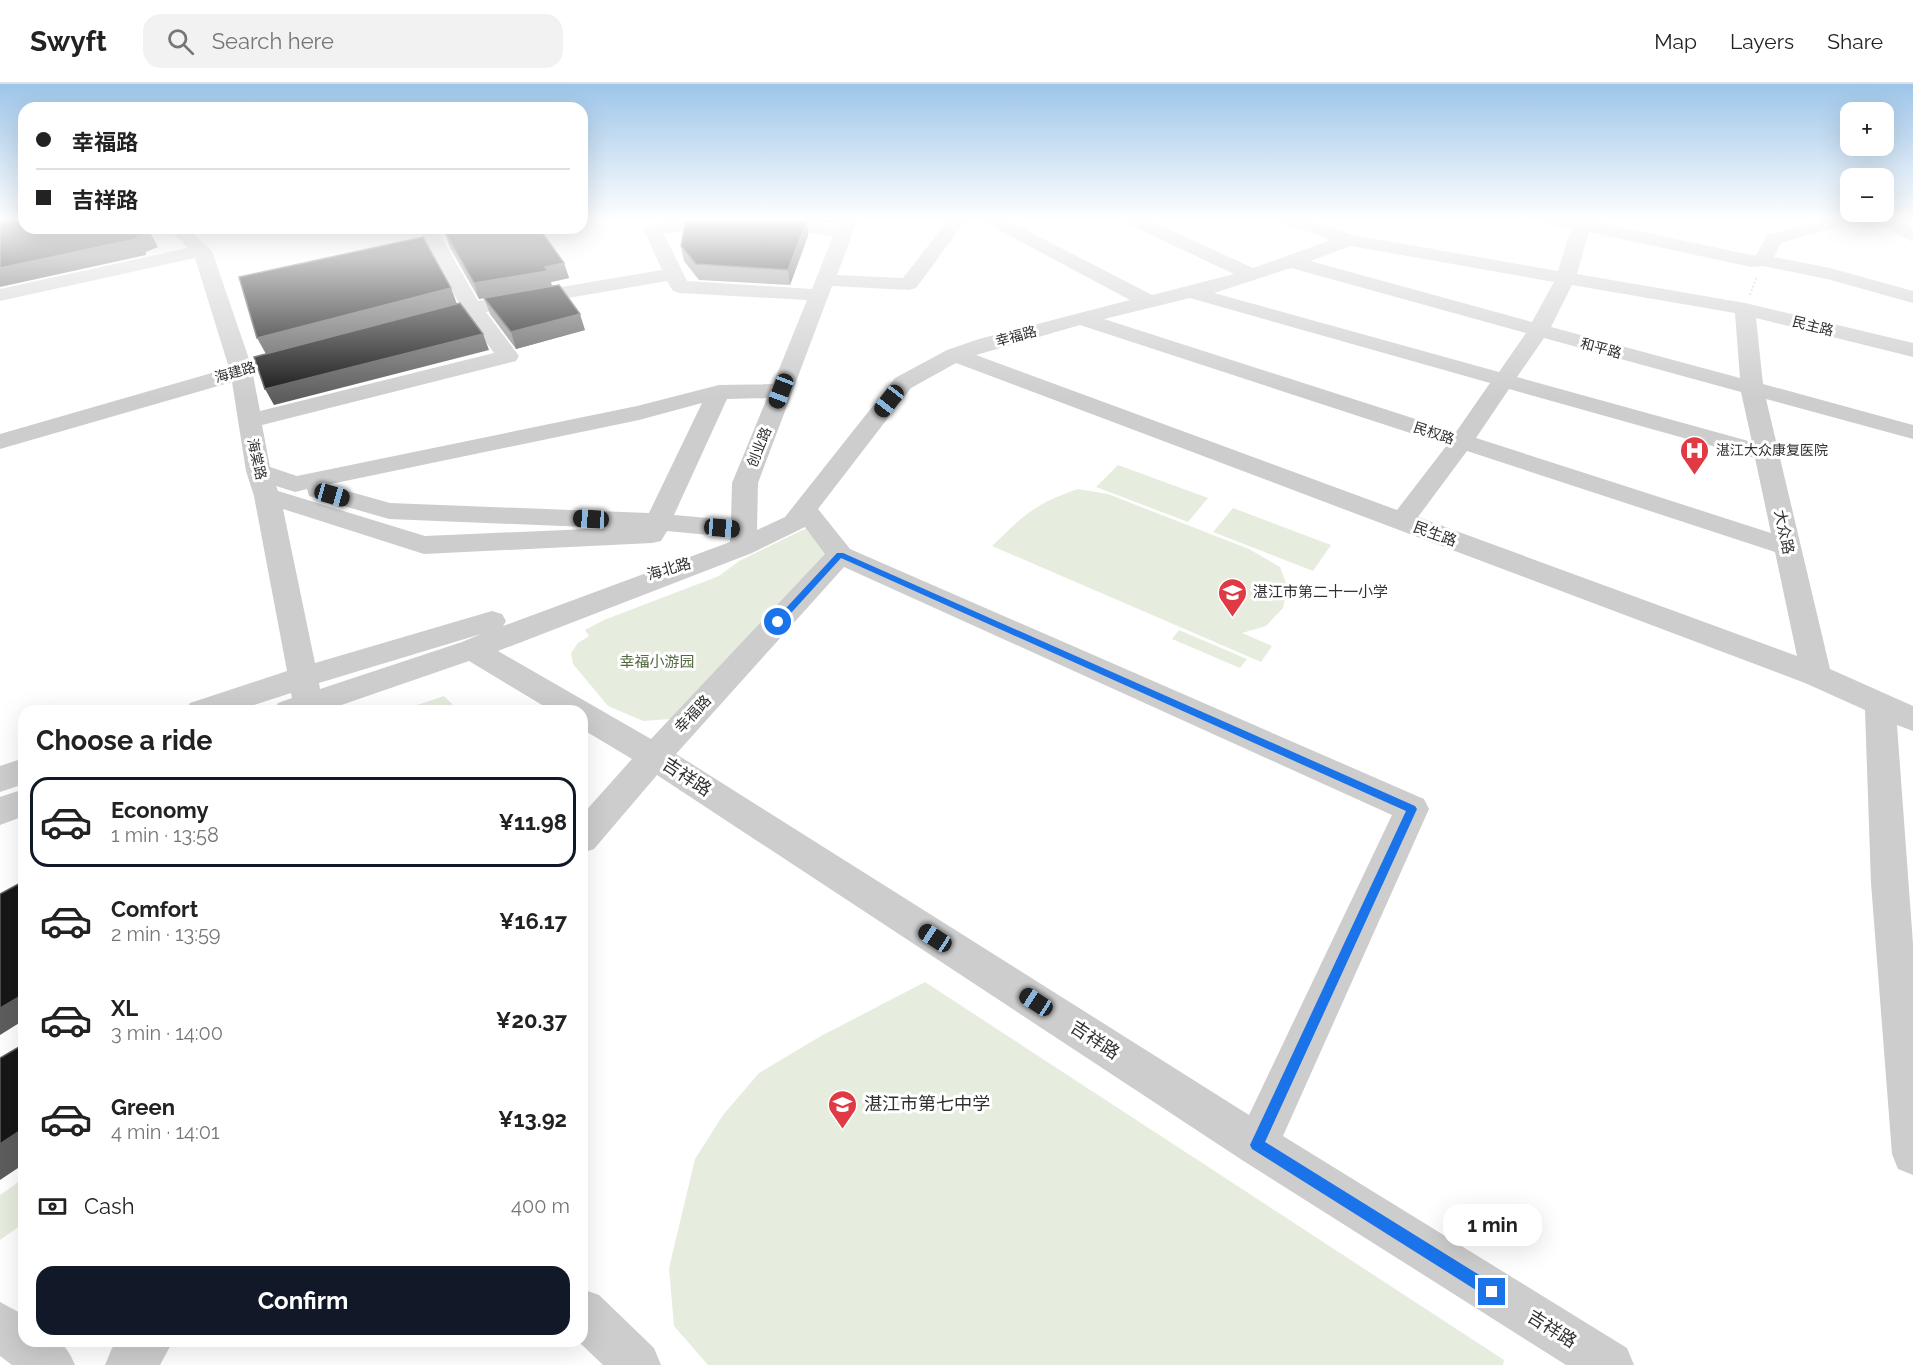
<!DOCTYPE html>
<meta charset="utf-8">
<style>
:root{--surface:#fff;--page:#f2f2f2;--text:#222;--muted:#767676;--line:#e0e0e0;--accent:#111827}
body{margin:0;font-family:Raleway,"Noto Sans SC",sans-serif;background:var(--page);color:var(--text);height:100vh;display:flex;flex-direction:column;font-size:22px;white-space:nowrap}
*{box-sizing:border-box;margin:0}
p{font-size:20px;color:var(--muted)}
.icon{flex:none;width:33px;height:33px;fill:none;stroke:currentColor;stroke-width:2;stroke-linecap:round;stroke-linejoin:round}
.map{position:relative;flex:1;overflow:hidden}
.sheet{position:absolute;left:18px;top:621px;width:570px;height:642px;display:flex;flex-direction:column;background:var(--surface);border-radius:18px;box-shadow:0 6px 24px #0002}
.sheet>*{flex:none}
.top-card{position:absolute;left:18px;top:18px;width:570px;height:132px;border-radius:18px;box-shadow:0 6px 24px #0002;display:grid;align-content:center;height:132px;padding:0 18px;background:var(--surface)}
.buttons{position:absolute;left:1840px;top:18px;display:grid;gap:12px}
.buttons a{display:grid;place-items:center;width:54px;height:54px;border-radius:12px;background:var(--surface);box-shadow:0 6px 24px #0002;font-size:30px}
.end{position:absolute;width:27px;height:27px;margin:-14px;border:8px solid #1a73e8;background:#fff;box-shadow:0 0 0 3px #fff}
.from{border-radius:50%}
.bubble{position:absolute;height:42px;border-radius:18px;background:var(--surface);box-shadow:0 6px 24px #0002;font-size:20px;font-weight:700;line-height:42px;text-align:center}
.car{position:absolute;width:18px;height:36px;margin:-18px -9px;border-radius:8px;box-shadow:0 0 4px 2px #0007;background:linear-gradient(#222 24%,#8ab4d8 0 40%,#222 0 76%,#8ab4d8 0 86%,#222 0)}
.top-card b{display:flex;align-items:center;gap:21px;height:57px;font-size:22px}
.top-card b+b{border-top:2px solid var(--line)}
.top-card i{width:15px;height:15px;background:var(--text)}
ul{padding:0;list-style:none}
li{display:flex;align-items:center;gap:18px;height:90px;margin:0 12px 9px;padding:0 6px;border:3px solid transparent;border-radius:18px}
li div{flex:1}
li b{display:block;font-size:22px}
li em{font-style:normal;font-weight:700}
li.selected{border-color:var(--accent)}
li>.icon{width:54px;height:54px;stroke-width:1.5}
h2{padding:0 18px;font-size:27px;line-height:72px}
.pay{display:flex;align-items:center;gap:15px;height:66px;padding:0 18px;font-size:22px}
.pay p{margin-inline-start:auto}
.action{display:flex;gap:12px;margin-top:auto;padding:12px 18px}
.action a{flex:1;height:69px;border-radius:18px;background:var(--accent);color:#fff;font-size:24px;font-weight:700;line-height:69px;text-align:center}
header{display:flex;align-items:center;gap:36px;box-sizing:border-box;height:84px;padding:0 30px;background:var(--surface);border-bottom:2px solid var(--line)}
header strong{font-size:28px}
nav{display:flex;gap:33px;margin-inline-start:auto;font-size:21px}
.search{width:420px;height:54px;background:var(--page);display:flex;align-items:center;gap:15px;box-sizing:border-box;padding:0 21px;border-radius:18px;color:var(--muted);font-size:22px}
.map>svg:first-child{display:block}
.green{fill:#e6eddf}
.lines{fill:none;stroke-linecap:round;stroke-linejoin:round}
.path{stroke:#cdcdcd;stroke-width:2;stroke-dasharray:2 2;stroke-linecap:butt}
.minor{fill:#cdcdcd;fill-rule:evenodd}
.wall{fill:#8b8b8b}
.shaded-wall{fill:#5d5d5d}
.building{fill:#171717;stroke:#5d5d5d;stroke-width:1.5}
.route{fill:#1a73e8}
.labels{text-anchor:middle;stroke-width:6;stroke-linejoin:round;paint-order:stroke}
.far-street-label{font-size:14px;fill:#303030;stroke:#fff}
.far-poi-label{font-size:14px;fill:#303030;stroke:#fff;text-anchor:start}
.street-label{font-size:15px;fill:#303030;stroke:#fff}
.poi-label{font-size:15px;fill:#303030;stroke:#fff;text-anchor:start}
.park-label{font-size:15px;fill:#536b3f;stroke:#fff}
.near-street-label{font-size:18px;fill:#303030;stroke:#fff}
.near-poi-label{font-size:18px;fill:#303030;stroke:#fff;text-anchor:start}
</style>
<header>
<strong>Swyft</strong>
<div class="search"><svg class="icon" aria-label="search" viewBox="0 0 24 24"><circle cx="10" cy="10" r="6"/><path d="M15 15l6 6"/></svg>Search here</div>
<nav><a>Map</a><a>Layers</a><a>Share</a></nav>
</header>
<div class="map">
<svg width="1913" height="1281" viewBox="0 0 1913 1281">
<rect width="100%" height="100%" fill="#fff"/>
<path class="green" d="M1118,381L1208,414L1188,438L1096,403Z
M1078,405L1108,410L1249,465L1280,483L1287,502L1283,524L1266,542L1242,549L1272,562L1261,578L992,462C1024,431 1034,420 1078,405Z
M1233,424L1331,461L1313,487L1213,448Z
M811,442L836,470L685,634L643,637L608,622L573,580L571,569L578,559L589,552L585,546L604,536L719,492L739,477Z
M1179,546L1247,575L1240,584L1172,555Z
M444,612L459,627H399Z
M925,898L1504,1276L1503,1281H708L674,1242L669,1184L695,1075L723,1031L759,989L821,952Z
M24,1094V1139L0,1156V1111Z"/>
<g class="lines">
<path class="path" d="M1750,211L1757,192"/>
<path class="minor" d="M692,135H770L837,142L840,135H858L837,191L903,194L949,135H967L916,204L909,206L832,202L758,399L757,446L785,433L895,294L947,266L979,255L1130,216L986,139L983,135H1005L1152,211L1234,190L1126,139L1123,135H1146L1253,184L1331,156L1283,139L1280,135H1305L1353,151L1558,187L1571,145L1545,139L1542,135H1582L1751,171H1756L1767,151L1825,135H1852L1849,139L1781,159L1774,173L1830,184L1913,207V219L1827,195L1763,182L1751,183L1589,148L1577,190L1745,219L1913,259V273L1756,234L1763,300L1913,341V355L1766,315L1830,585L1913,622V647L1897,641L1913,860V1091L1898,1085L1892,1070L1871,799L1865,626L1805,599L956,279L911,304L818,425L850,465L1424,715L1429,725L1283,1052L1627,1264L1634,1281H1566L1242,1076L657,691L594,765L582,769V731L632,675L582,645V627H552L469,577L324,627H273L278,619L292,614L291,609L236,627H185L190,619L287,587L254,412L246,387L232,298L0,365V350L229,284L195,174L0,217V205L188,164L167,144H187L212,167L250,278L299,264L307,266L310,271L307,276L253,291L260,327L494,269L467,232L425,243L418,241L415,237L418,233L460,221L418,144H436L478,217L662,186L644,146L646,142ZM724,140L833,152L812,205L687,197L664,150ZM1351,162L1554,198L1532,238L1310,177ZM1291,184L1526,249L1499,288L1214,209ZM667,197L673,207L680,209L807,216L773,300L719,301L637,322L297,392L270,383L262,341L516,277L519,272L486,228ZM1572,201L1735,229L1740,294L1551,243ZM1190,214L1490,299L1456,348L1104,235ZM1080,241L1447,361L1397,426L976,271ZM1544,254L1741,308L1752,358L1517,293ZM1509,305L1755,374L1771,449L1476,354ZM767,314L732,399L731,436L674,431L727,315ZM702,319L649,429L390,419L326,401L639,336ZM1467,367L1775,468L1797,572L1418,433ZM276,402L295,408L307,405L309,412L389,435L611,444L425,452L278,407ZM283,425L424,470L652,459L661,457L667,447L730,453V458L503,542L506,537L502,530L492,527L315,579ZM805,443L825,470L651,655L498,567L752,469ZM844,483L1392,731L1249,1031L676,670ZM481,550L462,558L320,605L319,599Z
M1873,135H1895L1913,144V158L1876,139Z
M24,674V700L0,708V682Z
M24,705V732L0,741V713Z
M582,1205L599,1211L654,1264L661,1281H603L578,1257H582Z
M0,1218L24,1231V1257C54,1257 62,1250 75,1281H12L0,1272Z
M118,1257H173L160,1281H105L112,1264Z"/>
</g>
<path class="wall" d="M686,135H837L835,139L791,135L807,136L808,152L790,201L699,196L684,177L681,162Z
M441,144H542L544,152L564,179L569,194L479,215L450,164L445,149H444Z
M484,214L585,246L516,265L490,230Z"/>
<path class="shaded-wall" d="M807,136L808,152L790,201L788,186Z
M138,144H142L145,149L149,147L158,163L146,168V171L0,203V184Z
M442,144H468L444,149Z
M564,179L569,194L551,198L552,202L479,215L474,199Z
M451,204L457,220L266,270L257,254Z
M580,230L585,246L516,265L511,248Z
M483,250L489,266L274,321L265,305Z
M24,910V936L0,951V924Z
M24,1044V1080L0,1096V1060Z"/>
<path class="building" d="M0,135H24V144H139L149,147L137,152L136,155L0,184Z
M686,135H789L807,136L788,186L696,180L681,162Z
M467,144H539L564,179L545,183L548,187L474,199L445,149Z
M423,153L451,204L257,254L239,193Z
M559,201L580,230L511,248L484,214Z
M460,219L483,250L265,305L254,273Z
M24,797V910L0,924V810Z
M24,960V1044L0,1060V974Z"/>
<linearGradient id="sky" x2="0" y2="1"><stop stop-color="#9dc5e9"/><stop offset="0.43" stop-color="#fff"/><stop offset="1" stop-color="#fff" stop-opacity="0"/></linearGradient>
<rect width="1913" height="314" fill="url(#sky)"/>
<path class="route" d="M837,469H843L1415,722L1417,725L1265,1058L1497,1202L1499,1208L1497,1213L1492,1215L1487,1213L1252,1065L1250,1061L1406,727L841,474L781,540H775V536Z"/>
<defs>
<symbol id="hospital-pin" viewBox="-11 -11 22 30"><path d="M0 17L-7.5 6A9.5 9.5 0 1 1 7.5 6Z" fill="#e03a44" stroke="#fff"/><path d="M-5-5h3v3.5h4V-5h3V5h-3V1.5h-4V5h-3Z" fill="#fff"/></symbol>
<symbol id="school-pin" viewBox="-11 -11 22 30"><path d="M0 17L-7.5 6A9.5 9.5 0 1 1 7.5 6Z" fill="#e03a44" stroke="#fff"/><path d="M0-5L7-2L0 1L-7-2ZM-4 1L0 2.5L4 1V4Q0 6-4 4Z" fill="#fff"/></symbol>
</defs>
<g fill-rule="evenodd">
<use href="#hospital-pin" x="1678" y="350" width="33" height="45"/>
<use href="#school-pin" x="1216" y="492" width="33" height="45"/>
<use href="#school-pin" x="826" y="1004" width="33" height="45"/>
</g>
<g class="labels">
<g class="far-street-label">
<text transform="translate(1813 242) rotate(14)" y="5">民主路</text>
<text transform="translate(1016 252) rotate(-15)" y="5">幸福路</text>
<text transform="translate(1601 264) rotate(15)" y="5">和平路</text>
<text transform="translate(235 288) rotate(-16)" y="5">海建路</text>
<text transform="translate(1434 349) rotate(18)" y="5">民权路</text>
<text transform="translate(759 363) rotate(-68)" y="5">创业路</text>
<text transform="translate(257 375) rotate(77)" y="5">海棠路</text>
</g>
<g class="far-poi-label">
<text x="1716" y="371">湛江大众康复医院</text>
</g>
<g class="street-label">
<text transform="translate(1784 448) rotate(78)" y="5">大众路</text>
<text transform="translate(1435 450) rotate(20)" y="5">民生路</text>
<text transform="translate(669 485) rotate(-16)" y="5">海北路</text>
<text transform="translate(693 630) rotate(-47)" y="5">幸福路</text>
</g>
<g class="poi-label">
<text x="1253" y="513">湛江市第二十一小学</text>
</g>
<g class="park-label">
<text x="657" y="583">幸福小游园</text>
</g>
<g class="near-street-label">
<text transform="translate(687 693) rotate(33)" y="6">吉祥路</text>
<text transform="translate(1095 956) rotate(33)" y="6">吉祥路</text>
<text transform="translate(1552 1245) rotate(32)" y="6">吉祥路</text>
</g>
<g class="near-poi-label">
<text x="864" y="1026">湛江市第七中学</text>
</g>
</g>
</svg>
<div class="buttons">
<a>+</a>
<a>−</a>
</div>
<i class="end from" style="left:778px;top:538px"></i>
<i class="end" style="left:1492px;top:1208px"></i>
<div class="bubble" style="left:1443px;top:1120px;width:99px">1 min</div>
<i class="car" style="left:781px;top:307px;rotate:201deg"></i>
<i class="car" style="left:889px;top:317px;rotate:218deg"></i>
<i class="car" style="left:332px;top:411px;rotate:106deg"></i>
<i class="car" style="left:591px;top:435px;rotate:273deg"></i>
<i class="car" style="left:722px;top:444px;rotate:95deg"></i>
<i class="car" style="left:935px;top:854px;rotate:303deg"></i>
<i class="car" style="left:1036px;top:918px;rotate:303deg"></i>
<div class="top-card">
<b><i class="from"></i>幸福路</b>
<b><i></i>吉祥路</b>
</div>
<section class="sheet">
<h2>Choose a ride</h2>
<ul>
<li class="selected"><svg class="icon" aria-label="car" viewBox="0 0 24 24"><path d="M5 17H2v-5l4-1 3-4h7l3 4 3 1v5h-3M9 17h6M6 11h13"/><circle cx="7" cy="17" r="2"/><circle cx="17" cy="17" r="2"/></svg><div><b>Economy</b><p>1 min · 13:58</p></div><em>¥11.98</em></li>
<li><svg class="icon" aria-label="car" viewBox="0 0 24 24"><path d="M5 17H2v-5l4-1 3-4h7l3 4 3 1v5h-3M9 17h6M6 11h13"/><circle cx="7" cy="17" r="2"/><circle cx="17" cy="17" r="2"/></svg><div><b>Comfort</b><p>2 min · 13:59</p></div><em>¥16.17</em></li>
<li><svg class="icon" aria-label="car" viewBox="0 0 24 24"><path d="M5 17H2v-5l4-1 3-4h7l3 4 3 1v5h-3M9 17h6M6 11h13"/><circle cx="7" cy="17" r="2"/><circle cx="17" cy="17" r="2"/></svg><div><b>XL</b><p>3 min · 14:00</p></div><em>¥20.37</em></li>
<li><svg class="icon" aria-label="car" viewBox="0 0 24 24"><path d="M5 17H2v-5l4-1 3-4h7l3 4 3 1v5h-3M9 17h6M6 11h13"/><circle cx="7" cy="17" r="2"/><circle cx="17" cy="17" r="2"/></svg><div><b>Green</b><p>4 min · 14:01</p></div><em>¥13.92</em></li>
</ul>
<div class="pay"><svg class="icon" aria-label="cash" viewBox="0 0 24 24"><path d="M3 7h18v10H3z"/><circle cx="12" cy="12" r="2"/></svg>Cash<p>400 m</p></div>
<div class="action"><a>Confirm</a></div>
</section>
</div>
